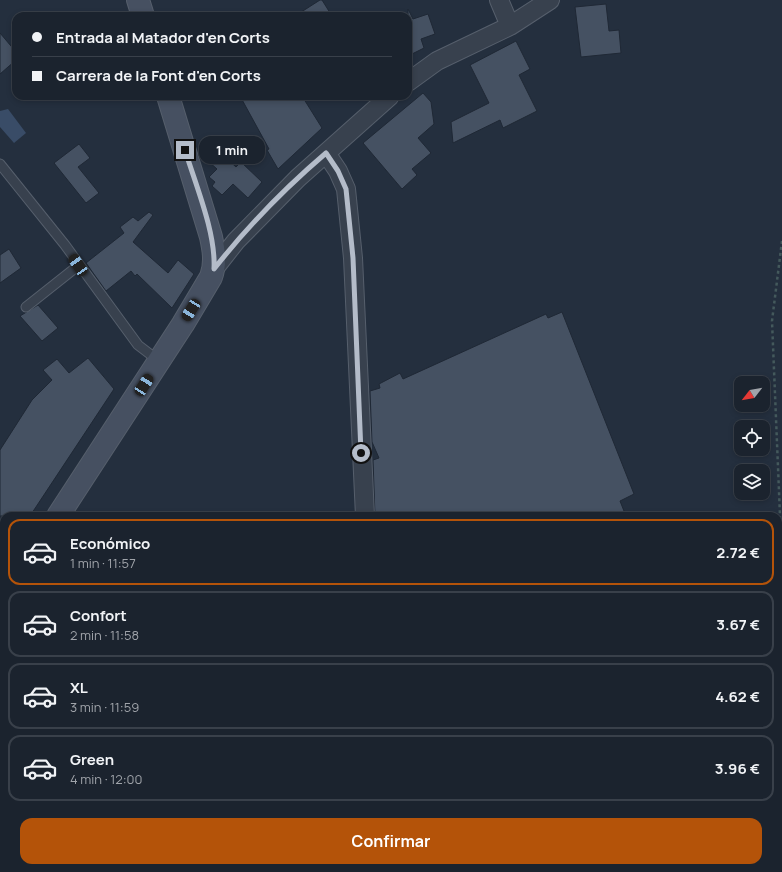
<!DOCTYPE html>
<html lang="es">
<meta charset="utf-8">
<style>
:root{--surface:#1b232e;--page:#242b36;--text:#f1f3f6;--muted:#a0a4aa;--line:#39404a;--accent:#b45309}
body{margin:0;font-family:Manrope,sans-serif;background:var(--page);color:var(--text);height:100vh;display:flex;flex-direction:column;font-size:15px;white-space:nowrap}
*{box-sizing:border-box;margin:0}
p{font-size:13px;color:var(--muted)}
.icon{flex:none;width:22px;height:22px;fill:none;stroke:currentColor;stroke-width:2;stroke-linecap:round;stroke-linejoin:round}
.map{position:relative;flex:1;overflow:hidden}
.details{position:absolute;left:0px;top:512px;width:782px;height:360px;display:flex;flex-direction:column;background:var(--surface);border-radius:12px 12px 0 0;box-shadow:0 2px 6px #0003,0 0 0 1px var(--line)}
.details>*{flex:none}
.hud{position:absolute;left:12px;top:12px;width:400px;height:88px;border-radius:12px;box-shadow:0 2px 6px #0003,0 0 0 1px var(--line);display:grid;align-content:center;height:88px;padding:0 20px;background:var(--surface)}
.needle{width:26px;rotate:239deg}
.controls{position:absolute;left:734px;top:376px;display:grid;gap:8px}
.controls a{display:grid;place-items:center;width:36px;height:36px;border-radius:8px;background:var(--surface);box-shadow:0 2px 6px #0003,0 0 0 1px var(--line);font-size:20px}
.end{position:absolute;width:18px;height:18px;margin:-9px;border:5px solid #b4bcc9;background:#111;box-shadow:0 0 0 2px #111}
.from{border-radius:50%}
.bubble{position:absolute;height:28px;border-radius:12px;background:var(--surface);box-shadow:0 2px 6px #0003,0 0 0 1px var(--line);font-size:13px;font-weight:700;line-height:28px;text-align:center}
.car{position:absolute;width:12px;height:24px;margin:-12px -6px;border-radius:5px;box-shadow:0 0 3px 1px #0007;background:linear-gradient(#222 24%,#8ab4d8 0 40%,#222 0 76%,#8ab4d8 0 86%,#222 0)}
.hud b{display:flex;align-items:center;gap:14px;height:38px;font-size:15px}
.hud b+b{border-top:1px solid var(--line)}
.hud i{width:10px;height:10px;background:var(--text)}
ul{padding:7px 0 0;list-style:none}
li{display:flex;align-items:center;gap:12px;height:66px;margin:0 8px 6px;padding:0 12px;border:2px solid var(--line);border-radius:12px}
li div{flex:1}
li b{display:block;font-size:15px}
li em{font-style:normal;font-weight:700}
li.active{border-color:var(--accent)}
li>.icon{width:36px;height:36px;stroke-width:1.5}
.primary-button{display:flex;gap:8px;margin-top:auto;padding:8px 20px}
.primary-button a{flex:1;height:46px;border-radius:12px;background:var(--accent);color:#fff;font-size:16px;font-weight:700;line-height:46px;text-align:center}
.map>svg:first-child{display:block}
.water{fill:#394c67}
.building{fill:#455162;stroke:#1f2835}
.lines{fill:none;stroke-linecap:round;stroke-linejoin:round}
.lane-casing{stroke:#565f6c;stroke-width:11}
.street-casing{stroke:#565f6c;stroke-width:20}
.secondary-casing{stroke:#565f6c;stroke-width:24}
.path{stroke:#44595c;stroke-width:2.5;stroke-dasharray:3 3;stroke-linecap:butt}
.lane{stroke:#38414e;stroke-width:9}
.street{stroke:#38414e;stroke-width:18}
.secondary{stroke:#465061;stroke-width:22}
.route{stroke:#b4bcc9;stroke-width:5}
</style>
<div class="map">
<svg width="782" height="872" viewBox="0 0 782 872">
<rect width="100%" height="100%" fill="#242f3e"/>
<path class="water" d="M8,109L26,133L14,143L0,127V111Z"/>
<path class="building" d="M320,0H322L332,16H295Z
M606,4L609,31L619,30L621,53L581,57L575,7Z
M408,9L413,19L428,14L435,34L421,39L424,48L408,56Z
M0,33L16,52V60L0,74Z
M516,41L530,69L519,75L537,111L503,128L500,120L453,143L451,122L489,103L470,65Z
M423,93L431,102L434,124L418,138L431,153L412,169L417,175L402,189L363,143Z
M240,96H302L322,128L278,169L267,150L269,149Z
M210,143L236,167L241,162L262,182L248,198L233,184L222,195L212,186L215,182L209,177L217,169L200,154Z
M79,144L90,158L78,167L99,193L86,203L54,163Z
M149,212L153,215L133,242L168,273L178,260L194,274L172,308L137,274L135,276L131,271L106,291L86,263L124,233L120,227L133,217L138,221Z
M9,249L21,268L0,283V255Z
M38,305L58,328L42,341L20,316Z
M562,312L634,494L620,501L626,516H375L373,460L379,458L372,442L370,391L380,388L379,384L400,373L403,379L546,314L548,318Z
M88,358L114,389L30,516H0V450L32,400L52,380L43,370L57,359L69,373Z"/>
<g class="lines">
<defs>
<path id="lane" d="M0,164L65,245L138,345L159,361
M26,307L79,265"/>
<path id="street" d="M499,0L510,26
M408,82L437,61L510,26L550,0
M326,153L338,171L346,189L353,258L365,516
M214,269L236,241L298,178L390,96
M0,827L4,832
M37,868L41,872"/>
<path id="secondary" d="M138,0L143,16
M58,516L183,324L211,277C216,263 214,251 211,237L168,96
M0,604L4,598"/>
</defs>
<use href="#lane" class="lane-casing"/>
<use href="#street" class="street-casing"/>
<use href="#secondary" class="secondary-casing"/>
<path class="path" d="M782,241L772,321L781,540L779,551L782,569"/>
<use href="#lane" class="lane"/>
<use href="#street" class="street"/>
<use href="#secondary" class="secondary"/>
</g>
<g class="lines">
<path class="route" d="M185,150C196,186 216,233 214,269C247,227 285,188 326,153L338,171L346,189L353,258L361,453"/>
</g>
</svg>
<div class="controls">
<a><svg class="needle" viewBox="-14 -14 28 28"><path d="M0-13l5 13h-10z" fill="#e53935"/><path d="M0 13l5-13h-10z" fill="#a0a4aa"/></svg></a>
<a><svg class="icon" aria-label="locate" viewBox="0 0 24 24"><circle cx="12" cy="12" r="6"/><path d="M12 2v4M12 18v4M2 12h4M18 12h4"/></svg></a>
<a><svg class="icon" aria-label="layers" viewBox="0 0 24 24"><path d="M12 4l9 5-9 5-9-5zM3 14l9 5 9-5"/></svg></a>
</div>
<i class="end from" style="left:361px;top:453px"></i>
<i class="end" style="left:185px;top:150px"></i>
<div class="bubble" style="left:199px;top:136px;width:66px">1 min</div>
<i class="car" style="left:78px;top:265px;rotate:326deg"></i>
<i class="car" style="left:191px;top:310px;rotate:212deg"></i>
<i class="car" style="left:144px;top:385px;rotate:33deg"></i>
<div class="hud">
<b><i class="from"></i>Entrada al Matador d'en Corts</b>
<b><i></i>Carrera de la Font d'en Corts</b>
</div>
<section class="details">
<ul>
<li class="active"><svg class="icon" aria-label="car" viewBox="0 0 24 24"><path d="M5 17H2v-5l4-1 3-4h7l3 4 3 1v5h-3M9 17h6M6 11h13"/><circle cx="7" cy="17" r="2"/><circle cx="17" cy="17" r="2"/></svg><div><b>Económico</b><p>1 min · 11:57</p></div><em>2.72 €</em></li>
<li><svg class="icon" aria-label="car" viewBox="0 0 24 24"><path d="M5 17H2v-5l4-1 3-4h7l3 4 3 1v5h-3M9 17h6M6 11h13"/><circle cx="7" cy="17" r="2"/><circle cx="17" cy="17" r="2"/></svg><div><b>Confort</b><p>2 min · 11:58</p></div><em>3.67 €</em></li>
<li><svg class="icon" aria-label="car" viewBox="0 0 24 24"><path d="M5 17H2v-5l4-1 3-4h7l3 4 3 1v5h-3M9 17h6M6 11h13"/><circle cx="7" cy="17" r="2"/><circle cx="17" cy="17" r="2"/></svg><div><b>XL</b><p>3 min · 11:59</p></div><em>4.62 €</em></li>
<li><svg class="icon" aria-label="car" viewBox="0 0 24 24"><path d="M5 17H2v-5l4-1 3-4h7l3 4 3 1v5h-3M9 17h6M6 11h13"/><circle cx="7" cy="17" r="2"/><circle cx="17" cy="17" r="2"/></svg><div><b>Green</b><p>4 min · 12:00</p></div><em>3.96 €</em></li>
</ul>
<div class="primary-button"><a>Confirmar</a></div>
</section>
</div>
